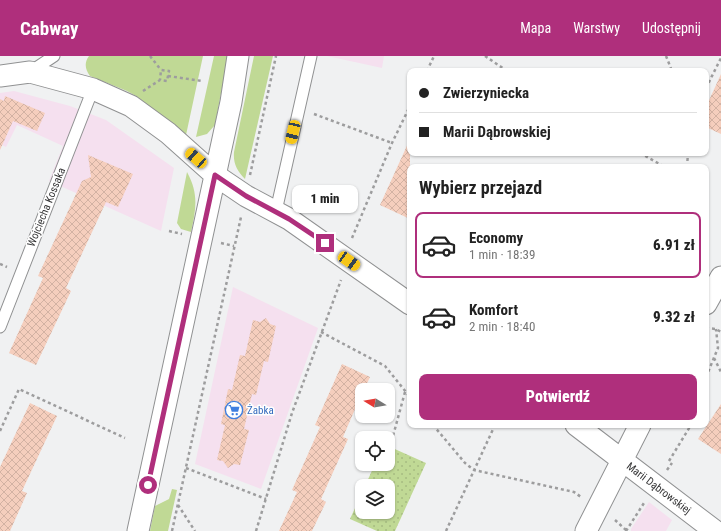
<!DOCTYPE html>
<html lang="pl">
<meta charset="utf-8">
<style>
:root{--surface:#fff;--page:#f6f6f6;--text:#222;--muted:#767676;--line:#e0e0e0;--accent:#af2f7c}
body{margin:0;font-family:"Roboto Condensed",sans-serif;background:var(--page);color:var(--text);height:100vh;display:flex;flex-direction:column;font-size:15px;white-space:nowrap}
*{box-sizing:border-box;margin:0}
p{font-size:13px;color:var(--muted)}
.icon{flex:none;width:22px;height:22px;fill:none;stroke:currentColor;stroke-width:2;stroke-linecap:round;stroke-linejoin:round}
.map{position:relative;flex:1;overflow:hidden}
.details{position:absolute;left:407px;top:108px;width:302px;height:264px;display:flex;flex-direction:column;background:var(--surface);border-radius:8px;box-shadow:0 1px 3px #0004}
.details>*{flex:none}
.guide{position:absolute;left:407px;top:12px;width:302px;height:88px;border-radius:8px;box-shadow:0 1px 3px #0004;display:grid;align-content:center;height:88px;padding:0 12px;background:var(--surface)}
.needle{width:26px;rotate:281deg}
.controls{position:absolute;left:355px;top:327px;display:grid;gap:8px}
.controls a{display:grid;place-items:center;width:40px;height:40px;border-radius:8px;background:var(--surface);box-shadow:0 1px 3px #0004;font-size:20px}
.end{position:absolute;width:18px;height:18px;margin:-9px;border:5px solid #af2f7c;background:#fff;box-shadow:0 0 0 2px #fff}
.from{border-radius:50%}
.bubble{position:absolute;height:28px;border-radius:8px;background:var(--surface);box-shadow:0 1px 3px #0004;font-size:13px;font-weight:800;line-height:28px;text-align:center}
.car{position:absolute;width:12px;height:24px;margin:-12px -6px;border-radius:5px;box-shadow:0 0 3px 1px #0007;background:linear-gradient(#f5c518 24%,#345 0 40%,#f5c518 0 76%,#345 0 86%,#f5c518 0)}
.guide b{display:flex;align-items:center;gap:14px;height:38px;font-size:15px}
.guide b+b{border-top:1px solid var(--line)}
.guide i{width:10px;height:10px;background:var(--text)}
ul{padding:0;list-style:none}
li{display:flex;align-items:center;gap:12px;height:66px;margin:0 8px 6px;padding:0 4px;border:2px solid transparent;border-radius:8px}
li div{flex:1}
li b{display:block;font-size:15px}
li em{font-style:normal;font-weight:800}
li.active{border-color:var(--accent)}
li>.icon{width:36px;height:36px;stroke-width:1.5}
h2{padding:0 12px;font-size:18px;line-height:48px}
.action{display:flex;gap:8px;margin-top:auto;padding:8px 12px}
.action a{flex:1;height:46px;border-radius:8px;background:var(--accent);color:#fff;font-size:16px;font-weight:800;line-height:46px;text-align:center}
header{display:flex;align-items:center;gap:24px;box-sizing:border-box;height:56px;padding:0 20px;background:var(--accent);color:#fff}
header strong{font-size:19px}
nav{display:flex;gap:22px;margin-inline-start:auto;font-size:14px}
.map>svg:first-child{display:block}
.commercial{fill:#f5e0ef}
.grass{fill:#c0d995}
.park{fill:url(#park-dots)}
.building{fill:url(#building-cross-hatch)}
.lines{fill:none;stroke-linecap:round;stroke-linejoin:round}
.lane-casing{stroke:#909192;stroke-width:13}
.street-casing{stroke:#909192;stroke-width:23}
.path{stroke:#9d9d9e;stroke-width:2.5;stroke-dasharray:3 3;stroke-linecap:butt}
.lane{stroke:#fff;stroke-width:11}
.street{stroke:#fff;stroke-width:21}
.route{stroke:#af2f7c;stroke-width:5}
.labels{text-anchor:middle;stroke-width:3;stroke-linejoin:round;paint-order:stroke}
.street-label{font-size:11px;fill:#353536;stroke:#fff}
.shop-label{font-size:11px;fill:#366cbe;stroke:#fff;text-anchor:start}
</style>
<header>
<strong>Cabway</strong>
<nav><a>Mapa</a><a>Warstwy</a><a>Udostępnij</a></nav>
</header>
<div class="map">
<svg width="721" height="475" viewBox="0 0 721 475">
<defs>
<pattern id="park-dots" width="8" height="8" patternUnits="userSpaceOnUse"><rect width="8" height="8" fill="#c0d995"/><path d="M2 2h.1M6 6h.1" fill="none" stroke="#a6bb81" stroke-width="1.8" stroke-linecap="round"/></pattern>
<pattern id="building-cross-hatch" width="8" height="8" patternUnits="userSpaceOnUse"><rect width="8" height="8" fill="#f5cebd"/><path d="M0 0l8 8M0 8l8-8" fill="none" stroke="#d3b2a3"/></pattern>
</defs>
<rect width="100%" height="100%" fill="#f0f1f2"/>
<path class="commercial" d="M327,0H384L382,12Z
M14,35L70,50L106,64L174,112L161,175L49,125L63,90L17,69L6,91L0,88V37Z
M233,231L318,272L261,433L195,408Z
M649,446L672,464L666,475H631V473Z"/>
<path class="grass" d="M89,0H203L186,79L136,40L127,35L90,20C85,13 84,7 89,0Z
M214,0H228L215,69L207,78L196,81Z
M254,0H273L245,123C237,115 233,107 234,96Z
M187,116C199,138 196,153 191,176L181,173L177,167Z
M172,433L177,434L168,475H150L155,450L169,443Z"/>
<path class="park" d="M388,390L426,407L395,475H377L350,463L362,437V456H388V430H365L375,408H388Z"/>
<path class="building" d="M721,18V78L706,71V51Z
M5,40L45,57L37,75L13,65L0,94V43L4,45Z
M410,83V163L380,149Z
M88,99L133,118L118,151L106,146L66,232L71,235L36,309L9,297L43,222L38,220L82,125L91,121Z
M266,262L270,268L276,270L268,306L264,305L256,339L252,338L244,373L249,374L240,409L234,408L228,412L223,405L217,404L225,369L221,368L228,333L232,334L240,299L245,300L253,264L260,266Z
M342,308L370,321L364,334H362V337L343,381L348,383L321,443L326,446L312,475H279L297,436L292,434L320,371L315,369Z
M30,347L57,360L22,435L27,437L10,475H0V411Z
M721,348V398L698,383Z"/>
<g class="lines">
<defs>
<path id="lane" d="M30,16L54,0
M276,155L311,0
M0,271L93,33"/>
<path id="street" d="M0,20L30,16L93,33L131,50L168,77L215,119L246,140L289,163L410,248
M706,248L721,221
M576,369L715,475
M138,475L231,46L238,0
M586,475L640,369"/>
</defs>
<use href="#lane" class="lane-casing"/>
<use href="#street" class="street-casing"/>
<path class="path" d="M150,0L161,14
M485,0L507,15
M666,0L672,15
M427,15L434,0
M168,20L202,25
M706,32L721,2
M143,35L160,24L167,25L169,15L161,14L160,24
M314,58L392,87
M640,97L665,111
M687,111L688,97
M250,119L276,0
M169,175L182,178
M352,182L392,87L410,50
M221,187L234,190
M0,208L7,211
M706,272L716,273L721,276
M321,276L385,310L410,341
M714,302L721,316
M706,321L718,292L716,273
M706,344L708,340
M433,369L465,407L474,414L574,436L581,441
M0,375L19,333L125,382
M390,391L405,336
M669,405L691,369
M186,412L266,443
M667,414L672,407
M178,449L195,475
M615,464L626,474
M172,475L241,161
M256,475L292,357L341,224
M446,475L495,369
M626,475L644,447"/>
<use href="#lane" class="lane"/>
<use href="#street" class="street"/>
</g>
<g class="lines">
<path class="route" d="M148,429L215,119L246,140L289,163L325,187"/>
</g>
<defs>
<symbol id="supermarket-ring" viewBox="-11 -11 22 22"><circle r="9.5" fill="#fff" stroke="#3f7fe0" stroke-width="1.5"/><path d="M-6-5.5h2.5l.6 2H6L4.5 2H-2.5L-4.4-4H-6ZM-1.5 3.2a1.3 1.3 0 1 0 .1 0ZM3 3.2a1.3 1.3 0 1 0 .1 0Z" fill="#3f7fe0"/></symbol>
</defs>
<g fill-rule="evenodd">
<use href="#supermarket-ring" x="224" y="344" width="20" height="20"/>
</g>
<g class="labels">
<g class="street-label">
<text transform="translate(46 151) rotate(-68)" y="4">Wojciecha Kossaka</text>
<text transform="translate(659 432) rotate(37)" y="4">Marii Dąbrowskiej</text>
</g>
<g class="shop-label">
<text x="247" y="358">Żabka</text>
</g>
</g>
</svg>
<div class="controls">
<a><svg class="needle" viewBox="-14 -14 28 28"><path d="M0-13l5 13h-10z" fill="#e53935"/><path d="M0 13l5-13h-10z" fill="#767676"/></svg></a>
<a><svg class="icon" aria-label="locate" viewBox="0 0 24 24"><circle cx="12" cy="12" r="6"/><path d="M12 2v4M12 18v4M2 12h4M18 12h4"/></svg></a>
<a><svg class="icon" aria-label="layers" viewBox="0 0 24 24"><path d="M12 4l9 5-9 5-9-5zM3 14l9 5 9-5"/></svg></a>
</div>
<i class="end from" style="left:148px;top:429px"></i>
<i class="end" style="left:325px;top:187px"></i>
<div class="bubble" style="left:292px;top:129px;width:66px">1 min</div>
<i class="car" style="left:293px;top:76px;rotate:193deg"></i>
<i class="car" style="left:196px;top:102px;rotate:311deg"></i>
<i class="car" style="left:349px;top:205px;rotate:125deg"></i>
<div class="guide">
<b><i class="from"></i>Zwierzyniecka</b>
<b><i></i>Marii Dąbrowskiej</b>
</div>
<section class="details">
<h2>Wybierz przejazd</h2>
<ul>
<li class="active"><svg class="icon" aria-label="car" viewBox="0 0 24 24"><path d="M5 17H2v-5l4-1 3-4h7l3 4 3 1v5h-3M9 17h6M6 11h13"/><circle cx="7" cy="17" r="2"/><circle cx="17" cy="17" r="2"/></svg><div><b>Economy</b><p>1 min · 18:39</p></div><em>6.91 zł</em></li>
<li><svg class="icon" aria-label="car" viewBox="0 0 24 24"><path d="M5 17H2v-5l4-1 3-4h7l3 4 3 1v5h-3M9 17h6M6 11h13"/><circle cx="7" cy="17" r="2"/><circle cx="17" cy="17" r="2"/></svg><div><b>Komfort</b><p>2 min · 18:40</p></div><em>9.32 zł</em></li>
</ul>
<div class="action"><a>Potwierdź</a></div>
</section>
</div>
